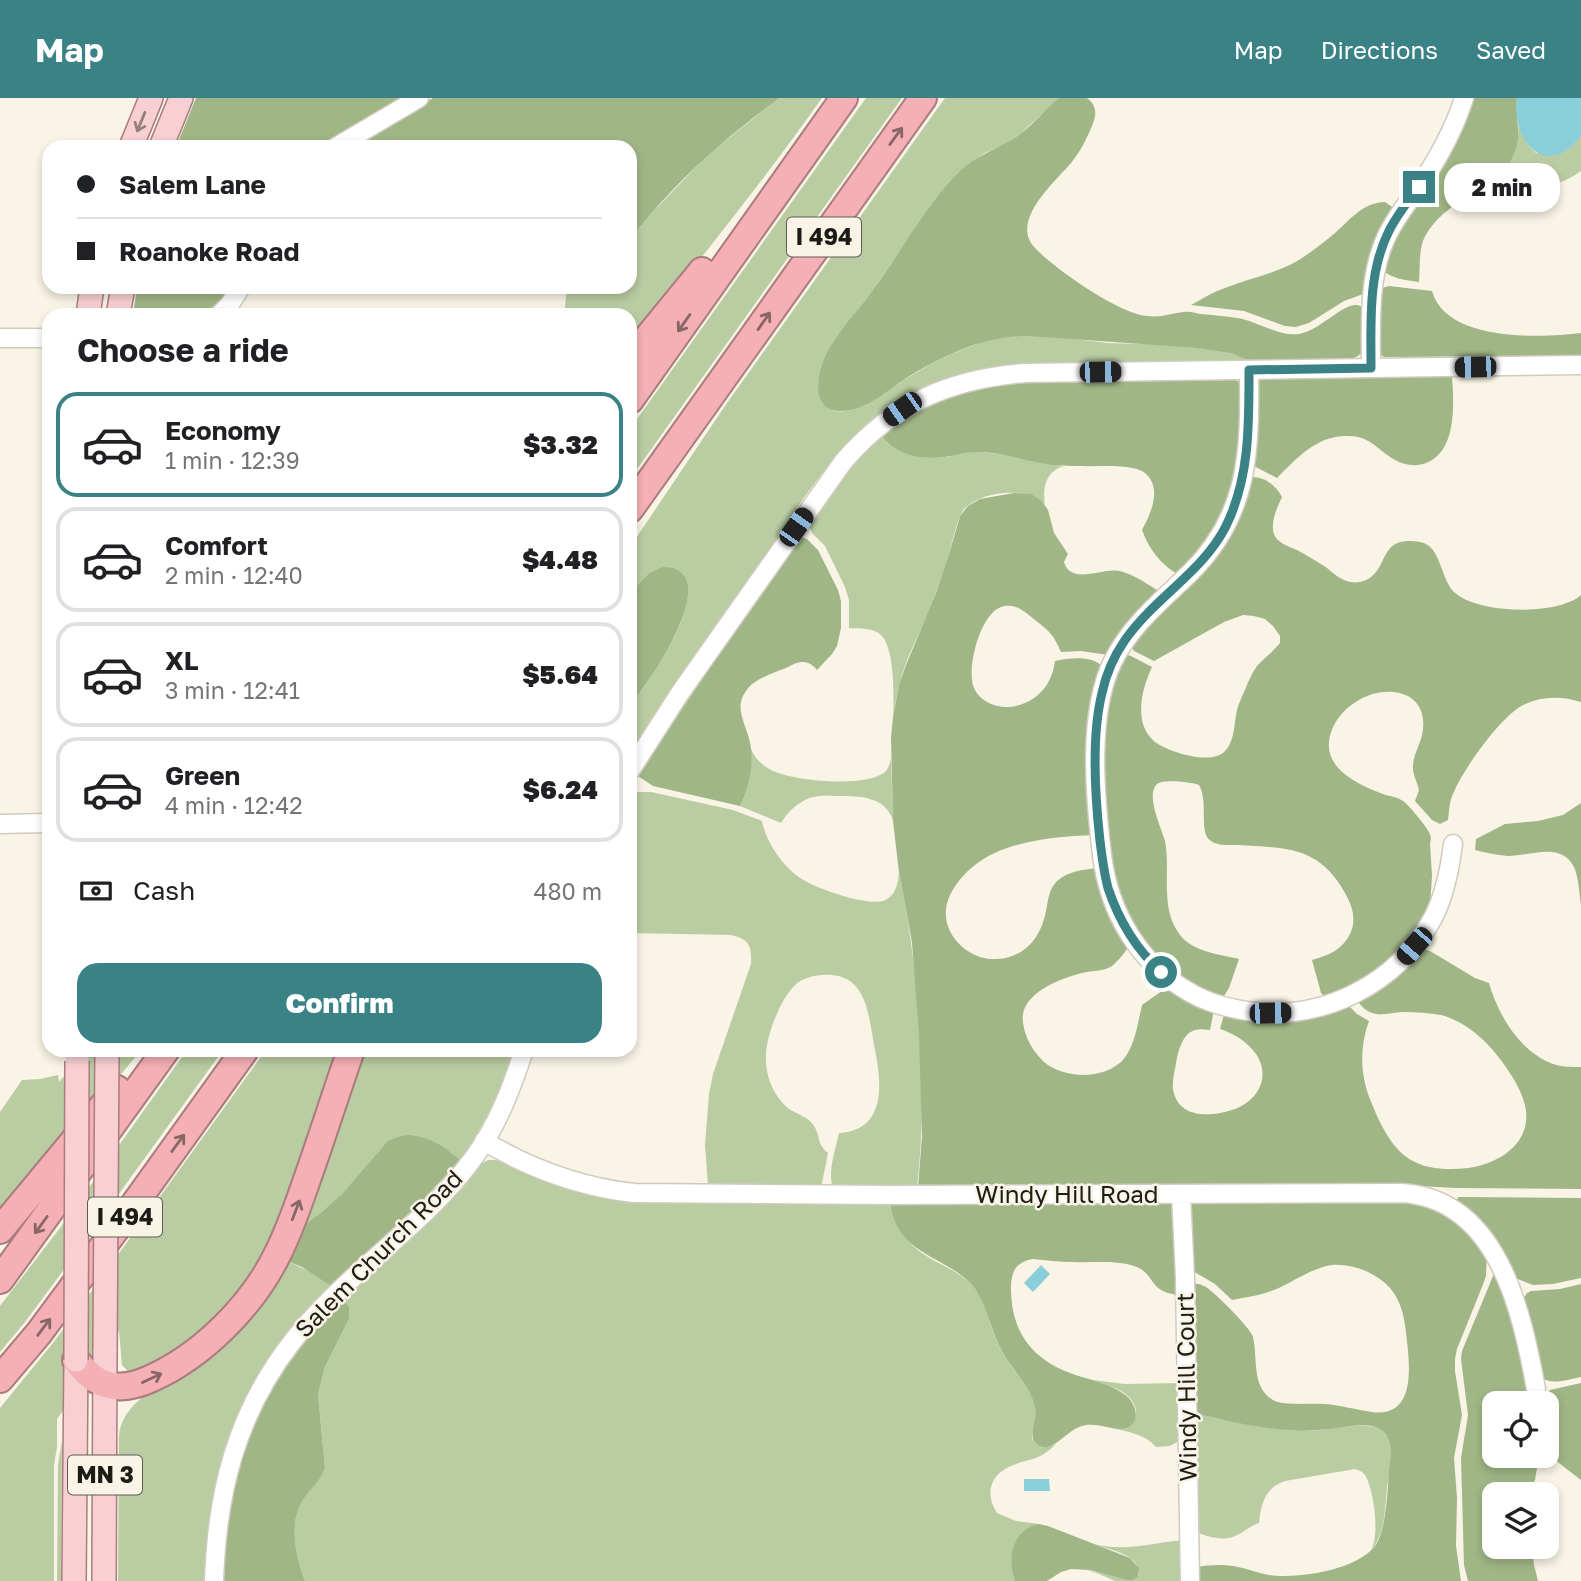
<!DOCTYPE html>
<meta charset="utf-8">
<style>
:root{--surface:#fff;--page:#f2f2f2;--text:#202124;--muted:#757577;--line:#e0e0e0;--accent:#3a8285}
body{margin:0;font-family:"Golos Text",sans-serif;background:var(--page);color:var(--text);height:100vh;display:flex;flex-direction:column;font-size:26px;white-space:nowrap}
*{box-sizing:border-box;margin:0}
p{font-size:23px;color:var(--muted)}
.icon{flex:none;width:38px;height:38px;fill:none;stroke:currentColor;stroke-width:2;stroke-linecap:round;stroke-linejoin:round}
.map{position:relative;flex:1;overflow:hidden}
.sheet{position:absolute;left:42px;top:210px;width:595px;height:749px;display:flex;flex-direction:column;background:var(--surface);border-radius:21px;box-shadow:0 4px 10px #0003}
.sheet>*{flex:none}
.hud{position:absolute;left:42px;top:42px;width:595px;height:154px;border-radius:21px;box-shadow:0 4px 10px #0003;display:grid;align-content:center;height:154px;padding:0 35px;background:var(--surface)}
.tools{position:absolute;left:1482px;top:1293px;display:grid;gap:14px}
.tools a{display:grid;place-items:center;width:77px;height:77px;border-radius:14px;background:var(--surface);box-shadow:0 4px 10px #0003;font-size:35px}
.end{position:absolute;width:32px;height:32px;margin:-16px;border:9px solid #3a8285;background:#fff;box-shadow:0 0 0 4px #fff}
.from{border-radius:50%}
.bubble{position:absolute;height:49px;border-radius:21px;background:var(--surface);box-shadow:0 4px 10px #0003;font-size:23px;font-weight:800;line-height:49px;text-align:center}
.car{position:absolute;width:21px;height:42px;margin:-21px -10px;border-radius:9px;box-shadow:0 0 5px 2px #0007;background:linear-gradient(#222 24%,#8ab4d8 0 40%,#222 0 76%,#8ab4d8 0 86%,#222 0)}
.hud b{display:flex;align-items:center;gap:24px;height:66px;font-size:26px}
.hud b+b{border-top:2px solid var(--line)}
.hud i{width:18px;height:18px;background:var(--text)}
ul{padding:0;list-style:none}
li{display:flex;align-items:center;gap:21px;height:105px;margin:0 14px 10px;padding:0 21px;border:4px solid var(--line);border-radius:21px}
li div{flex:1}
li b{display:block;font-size:26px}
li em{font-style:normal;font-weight:800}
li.current{border-color:var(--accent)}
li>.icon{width:63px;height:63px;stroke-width:1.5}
h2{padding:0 35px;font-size:32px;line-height:84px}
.pay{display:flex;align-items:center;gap:18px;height:77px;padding:0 35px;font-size:26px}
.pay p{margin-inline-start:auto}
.cta{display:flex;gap:14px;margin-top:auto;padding:14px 35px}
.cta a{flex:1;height:80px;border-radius:21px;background:var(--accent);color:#fff;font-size:28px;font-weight:800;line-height:80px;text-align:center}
header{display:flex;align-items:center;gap:42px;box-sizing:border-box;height:98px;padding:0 35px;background:var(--accent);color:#fff}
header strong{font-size:33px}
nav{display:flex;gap:38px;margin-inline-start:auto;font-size:24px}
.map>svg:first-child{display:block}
.green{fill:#b9cca2}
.forest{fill:#a0b686}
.water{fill:#8aced9}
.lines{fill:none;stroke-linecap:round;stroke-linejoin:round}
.minor-casing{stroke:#d1cbbe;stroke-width:21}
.major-casing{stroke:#a97c7d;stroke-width:26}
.highway-casing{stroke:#a97c7d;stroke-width:30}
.minor{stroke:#fff;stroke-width:18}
.major{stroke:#f8d0d3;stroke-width:23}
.highway{stroke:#f4b0b5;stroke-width:26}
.major-bridge-casing{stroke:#a97c7d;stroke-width:26;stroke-linecap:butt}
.major-bridge{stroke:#f8d0d3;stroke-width:23}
.oneway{stroke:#957f7e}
.oneway2{stroke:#866}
.route{stroke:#3a8285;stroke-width:9}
.labels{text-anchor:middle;stroke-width:5;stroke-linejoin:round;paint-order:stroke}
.shield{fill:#f9f4e6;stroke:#5f5c54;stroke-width:2}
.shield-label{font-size:23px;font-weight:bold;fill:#1d1b16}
.street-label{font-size:24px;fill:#1d1b16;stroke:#f9f4e6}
</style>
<header>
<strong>Map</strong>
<nav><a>Map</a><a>Directions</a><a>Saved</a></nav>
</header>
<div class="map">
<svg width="1581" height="1483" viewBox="0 0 1581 1483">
<rect width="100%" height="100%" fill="#f9f4e6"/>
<path class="green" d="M779,0H822C762,85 696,167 630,248V217H563L565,209L567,189H630V142L648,119L695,70L720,47Z
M866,0H902L630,381V331Z
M945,0H1059L1021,35L1005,46L983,56L958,75L931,107L874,191L835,241L825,260L818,284V291L834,313C865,317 889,289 914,276C932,265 952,255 972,248C985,243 998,239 1013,238C1044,236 1077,242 1108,245C1149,247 1215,243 1250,263L1033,266C988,269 945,276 905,298C839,337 799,409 756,470C713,531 669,591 630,655C630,647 628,610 630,606C632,600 640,594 644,589C660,565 703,503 682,476L649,475L630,495V449L727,305Z
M1518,27L1528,47L1536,55L1575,45L1581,38V73C1543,100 1513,85 1474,98C1499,84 1521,57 1518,27Z
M882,338C896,358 923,362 946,359C957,357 967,353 978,354C1007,355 1036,365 1065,368C1047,371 1042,390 1045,406C1028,388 982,393 965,410C956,420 951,452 946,466C939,485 933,504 925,522C917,540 908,557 902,577C898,590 895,605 893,619C894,601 895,550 881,537C873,529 859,531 849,530V502L845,489L825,448L812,435L809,427L850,370Z
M751,651C755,661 763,668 773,673C795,683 866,690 885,674C889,670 890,665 891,659L893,723C886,698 859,698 837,698C826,697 815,697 805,702C794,708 787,715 781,725L740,708C750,690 751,671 751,651Z
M630,694H651L733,712L762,723C766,743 780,764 796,777C810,789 865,808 883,803C898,798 900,779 898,766C918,870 929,983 917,1090L833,1089C827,1076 836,1049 839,1035C889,1032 881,981 874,947C869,919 867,879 831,877C820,876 810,878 800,883C782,895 766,937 766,958C765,974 771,991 781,1003C790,1016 807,1016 814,1028C821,1039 816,1045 828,1055L822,1085L819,1089L708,1088L705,1047L709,996L713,976L751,866C752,848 749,841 731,837L630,835Z
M87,952H141L0,1124V1014L22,982L40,981L58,977L59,984Z
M187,952H223L71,1162L25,1224L0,1254V1208L60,1130Z
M266,952H345L269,1161L193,1246L138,1274L128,1273L122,1267L119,1233L57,1321V1349L54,1367V1483H0V1310L53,1245L99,1183Z
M361,952H515C500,992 485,1028 460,1062L452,1055L434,1044L383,1049C359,1077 335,1109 303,1128Z
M488,1062H499L539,1080L890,1105C891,1115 895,1120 900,1129C904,1135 907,1142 912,1147C936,1170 971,1171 984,1207C990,1224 994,1241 1004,1257C1012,1272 1031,1290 1035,1306C1038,1320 1029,1335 1033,1342C1039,1352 1048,1350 1056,1346C1051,1351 1045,1356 1038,1359C1031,1362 1023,1363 1016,1366C992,1374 983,1393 997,1415L1016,1423L1039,1426C1014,1432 1006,1461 1015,1483H305C296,1459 288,1425 303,1402C310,1390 320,1382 325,1370L318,1296L325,1269L349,1221L346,1204L344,1201L437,1115L479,1067Z
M285,1162L315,1176L331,1188C243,1275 208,1359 205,1483H118L119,1337C122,1316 134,1306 149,1294Z
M1093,1282L1125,1286L1180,1285L1181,1342L1170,1348L1156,1349C1145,1336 1128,1334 1112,1330C1134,1333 1144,1315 1129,1299C1120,1290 1104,1286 1093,1282Z
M1193,1315C1236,1324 1277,1334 1321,1332C1337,1331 1370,1322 1383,1334C1396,1344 1389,1376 1387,1390C1385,1410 1385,1437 1371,1452C1380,1437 1374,1392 1365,1377C1362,1373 1360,1373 1355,1371L1285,1383C1265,1390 1261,1405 1259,1425C1252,1427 1247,1432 1239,1436C1226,1444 1209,1440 1195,1433Z
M62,1343L61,1483H57L58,1367Z
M1183,1442L1184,1483H1115L1097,1475L1083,1471L1133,1482L1138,1479C1143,1456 1109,1452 1093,1446C1127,1454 1149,1445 1183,1442Z"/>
<path class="forest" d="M196,0H406L322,49H176Z
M433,0H779C759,16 738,31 719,48C687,76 656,107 630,142V49H349Z
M1059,0H1087C1097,8 1097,16 1092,28C1086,42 1080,54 1071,65C1055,84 1009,123 1035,150C1055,171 1119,216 1147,218C1161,220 1172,215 1184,214C1189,213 1195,215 1200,216C1213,217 1225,218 1237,220C1258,223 1278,239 1299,236C1320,232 1340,208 1355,207C1360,207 1362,209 1365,211L1364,251C1360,258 1356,260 1349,261L1250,263L1231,255L1198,250L1028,238C985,238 950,255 913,276C890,289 867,315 838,313C814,311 816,283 822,267C832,238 856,216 873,192C901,154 924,110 957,76C975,57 999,51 1020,36C1034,26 1045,11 1059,0Z
M1470,0H1517C1515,18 1522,36 1515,53C1509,70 1496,85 1481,94C1474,99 1465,102 1457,106C1443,114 1427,130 1422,146C1419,158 1420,172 1419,184C1405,182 1393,181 1382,172L1388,150Z
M1385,104L1395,111L1366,195L1344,203L1309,225L1296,229L1285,228L1244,213L1191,207C1202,201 1213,194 1225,190C1252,179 1281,175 1305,158C1316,150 1326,143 1335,135C1351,121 1362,105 1385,104Z
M1389,188L1432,193C1446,244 1540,240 1581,235V258L1384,259L1381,257L1377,251L1379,191Z
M137,189H233L220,207L208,217H133Z
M1452,278C1454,306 1457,353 1426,365C1416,369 1404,367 1395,362C1377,352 1371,338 1348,338C1317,337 1297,360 1277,380L1252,367L1255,288L1258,283L1263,281Z
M1234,282L1241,284V350L1236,385L1212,440L1179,477C1161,467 1149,451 1142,432C1150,417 1162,392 1147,377C1137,365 1099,369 1084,368C1069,368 1055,368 1041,365C1020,361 999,354 977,354C966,354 956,357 945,359C922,362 896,358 882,338C928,301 968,290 1025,285Z
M1250,379C1265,378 1275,387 1282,399C1277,410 1268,428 1276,440C1281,446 1292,450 1299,453C1308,458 1318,464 1327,470C1332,474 1337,479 1344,482C1349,484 1354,485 1360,484C1392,477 1374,436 1420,444C1441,447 1440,480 1454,494C1477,516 1558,518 1581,497V604C1561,598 1542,598 1523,607C1499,620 1460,675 1451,701C1449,708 1449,715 1448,722L1440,726L1432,722L1415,703L1419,692C1417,683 1412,676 1413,667C1414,654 1422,644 1423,631C1427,592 1386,586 1359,602C1343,611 1331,626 1329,644C1326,672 1361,688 1383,696C1388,698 1398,699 1403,703C1408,706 1427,729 1430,736C1431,740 1431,741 1430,746L1432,777L1430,809L1400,855L1362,885L1327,901L1321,895L1312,862C1328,858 1343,851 1350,836C1357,822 1352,807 1345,795C1319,748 1286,750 1238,747C1230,747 1218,748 1211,743C1198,735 1209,703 1199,687C1192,684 1163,681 1157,686C1145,697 1162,731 1165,743C1171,773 1159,810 1180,837C1193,854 1219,856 1239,861L1229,890L1222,901L1208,896L1176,878L1146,849L1119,802L1106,736L1102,647L1106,607L1124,556L1131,558L1152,569C1144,587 1138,606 1143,626C1145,633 1149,639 1155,644C1169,654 1211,668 1225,653C1235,643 1234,625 1237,612C1239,605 1242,598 1245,592C1248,584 1252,575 1257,568C1264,560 1273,554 1280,545V538L1273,528L1265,521L1254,518L1243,517L1224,524L1154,563L1134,553L1130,546L1196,477Z
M1014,395L1031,396L1042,403L1048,412L1054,435L1068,456L1064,464C1071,488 1103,469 1120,473C1134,477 1148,486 1160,494L1109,557L1081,553L1061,554C1054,537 1049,533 1035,522C1025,514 1015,504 1001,509C980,516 966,571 974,590C977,597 983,602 989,605C1011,616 1039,603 1049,583C1052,577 1054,570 1055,563C1070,560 1092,557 1103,569L1093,737C1055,739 1007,742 975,767C962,777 948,794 946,811C943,839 971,863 997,861C1026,859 1041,839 1046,813C1048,802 1049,791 1057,783C1068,773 1083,772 1097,770L1129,847C1126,854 1118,863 1112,868C1107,872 1094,873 1087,874C1066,878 1027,892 1023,916C1022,924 1024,931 1026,937C1030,948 1036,956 1044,964C1064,981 1104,982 1123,962C1135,948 1138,924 1142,907L1169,888L1211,911L1213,917L1210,932C1202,931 1196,930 1189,935C1181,942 1178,954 1176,965C1175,973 1172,982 1173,991C1178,1022 1213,1019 1235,1011C1262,1001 1272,973 1252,951C1243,941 1232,935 1220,931L1223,920L1227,915L1348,907L1357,916L1369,923C1359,950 1360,979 1372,1006C1380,1026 1392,1051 1411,1062C1428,1072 1449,1072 1468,1070C1497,1066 1530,1047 1526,1013C1524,996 1513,979 1503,965C1488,944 1467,924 1441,917C1429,915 1416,914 1403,914C1386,915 1372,922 1359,905V901L1423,851L1430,853L1475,880L1489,885C1498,917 1520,954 1553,966C1562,969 1571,969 1581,969V1091L1456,1090L1401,1087L918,1090L922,1038L919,936L912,845L898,766L893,723L891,639L893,619L899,587L906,567L936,495L949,456L960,418L968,408L980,401Z
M801,439L807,441L818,452L838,492L841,503V530L837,548L832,556L817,572C808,561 799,563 788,569C775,575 754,580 746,593C732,611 749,630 751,650C753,669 749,691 740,708L653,688L638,678L649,660L729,541Z
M663,469C728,470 649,587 630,606V495L649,475Z
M1581,705V807C1579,795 1579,780 1574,769C1561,743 1531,758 1508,758C1497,757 1486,755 1475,752L1476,741L1505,726L1538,723L1563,717Z
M409,1037C429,1039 445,1048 460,1062L423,1102L331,1188L302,1169L285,1162L303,1128L321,1115L342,1096L388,1043L401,1038Z
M1459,1099L1581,1100V1180L1553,1186L1533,1187L1510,1178L1456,1105L1457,1101Z
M1401,1102L1442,1109L1487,1153L1486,1178L1482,1189L1457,1251L1455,1261V1273L1462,1317L1454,1360L1457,1400L1456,1448L1461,1483H1196V1469C1210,1467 1224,1466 1238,1469C1248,1471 1258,1475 1269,1477C1298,1481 1361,1472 1377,1445C1386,1429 1388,1391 1389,1372C1391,1357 1394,1337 1377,1330C1364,1324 1344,1330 1330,1331C1318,1332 1305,1333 1293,1332C1259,1331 1226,1322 1193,1315L1191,1186C1197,1185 1201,1186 1206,1189C1216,1196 1250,1229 1253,1239C1258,1260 1251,1289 1273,1302C1282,1308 1312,1305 1325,1306C1341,1307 1356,1312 1372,1314C1415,1320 1410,1271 1407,1243C1404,1211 1399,1189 1368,1174C1357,1169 1344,1166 1332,1167C1311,1170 1292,1185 1274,1192C1260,1198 1246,1199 1232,1202L1215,1186L1191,1172L1189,1109L1195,1104Z
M1164,1103L1171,1106L1175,1110L1179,1197C1147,1194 1157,1176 1134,1168C1115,1162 1092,1165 1073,1164C1060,1164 1046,1162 1033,1161C1016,1164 1011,1173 1011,1190C1011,1233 1031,1260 1070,1275C1088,1282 1108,1284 1124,1296C1135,1303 1143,1324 1126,1330C1112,1334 1097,1322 1079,1329C1066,1334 1052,1355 1039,1348C1025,1339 1038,1323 1035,1309C1032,1290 1012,1272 1003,1255C993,1238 989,1218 981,1201C961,1157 898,1165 890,1105Z
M1498,1174L1524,1258L1534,1305L1494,1306V1358H1539L1535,1382L1529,1396H1494V1449H1532L1534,1467L1538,1483H1468L1464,1467L1461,1360L1468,1317L1461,1261L1462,1253L1493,1178Z
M1581,1186V1279C1565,1282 1552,1288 1538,1278L1522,1203L1527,1195L1531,1193L1560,1191Z
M344,1201L349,1210V1221L325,1269L318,1296L325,1370C321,1382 310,1391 303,1402C288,1425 296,1459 305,1483H224C226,1391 246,1317 304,1244C316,1228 330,1215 344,1201Z
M1581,1285V1382L1559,1365L1547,1353V1306L1541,1305V1303L1550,1292Z
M1039,1426L1048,1428L1130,1460L1139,1470L1138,1479L1133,1482H1128L1090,1472L1071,1471L1061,1474L1047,1483H1015C1006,1461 1013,1431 1039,1426Z"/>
<path class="water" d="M1517,0H1581V38C1547,83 1511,44 1517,0Z
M1041,1167L1050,1176L1033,1194L1024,1185Z
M1024,1381H1049L1050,1393H1024Z"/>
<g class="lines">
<defs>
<path id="minor" d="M336,49L419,0
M219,217L230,206L241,189
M0,240H49
M1371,270C1371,228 1368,181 1385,142C1394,121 1408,105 1420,87C1439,59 1454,32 1464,0
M1249,272C1250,351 1250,416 1190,475C1162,502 1131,527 1113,563C1087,616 1095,699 1102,757C1109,815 1140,867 1191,895C1208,905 1228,910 1247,913C1323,924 1398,886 1434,818C1445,796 1450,770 1453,746
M630,673L680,595L843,364C893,306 948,281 1025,275L1581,267
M0,726L49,725
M484,1043C531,1071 580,1089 634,1095L890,1097L1401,1095C1498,1100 1522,1214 1536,1291
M1181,1096L1185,1179L1190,1483
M214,1483C217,1394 236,1316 292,1244C345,1175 424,1129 475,1058C498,1026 512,989 524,952"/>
<path id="major" d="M131,49L151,0
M161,49L181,0
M88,217L92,189
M118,217L123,189
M74,1483L76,1262
M104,1483L105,1252"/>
<path id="highway" d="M630,261L702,173
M630,302L844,0
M630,411L923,0
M0,1132L117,991
M0,1182L166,952
M76,1262C96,1290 119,1295 150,1281C202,1258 252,1208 277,1157C291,1130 300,1101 310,1073C324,1033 337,992 351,952
M0,1281L39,1235L133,1108L245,952"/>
</defs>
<use href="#minor" class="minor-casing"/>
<use href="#major" class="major-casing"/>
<use href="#highway" class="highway-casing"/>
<use href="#minor" class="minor"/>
<use href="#major" class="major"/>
<use href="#highway" class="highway"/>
<defs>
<path id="major-bridge" d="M105,1252L107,952
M76,1262L77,963"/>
</defs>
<use href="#major-bridge" class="major-bridge-casing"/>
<use href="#major-bridge" class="major-bridge"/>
</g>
<defs><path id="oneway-shaft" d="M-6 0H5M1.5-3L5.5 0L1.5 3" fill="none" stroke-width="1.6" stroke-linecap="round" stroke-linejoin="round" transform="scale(1.75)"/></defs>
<use class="oneway" href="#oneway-shaft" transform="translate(141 24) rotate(112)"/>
<g class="oneway2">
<use href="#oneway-shaft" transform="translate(896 38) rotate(-54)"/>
<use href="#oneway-shaft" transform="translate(764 223) rotate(-55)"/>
<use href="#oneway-shaft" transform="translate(684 225) rotate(125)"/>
<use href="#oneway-shaft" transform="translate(178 1045) rotate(-54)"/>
<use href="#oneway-shaft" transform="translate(296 1112) rotate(-69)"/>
<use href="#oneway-shaft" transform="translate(41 1127) rotate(126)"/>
<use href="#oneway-shaft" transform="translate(44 1229) rotate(-53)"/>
<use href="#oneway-shaft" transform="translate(152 1280) rotate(-25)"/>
</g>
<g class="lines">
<path class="route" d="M1161,874C1136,851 1119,823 1108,790C1104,775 1102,759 1100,743C1095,698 1091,639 1102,595C1106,576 1114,558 1125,542C1154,500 1203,474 1226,428C1250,379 1249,325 1249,272L1371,270C1371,225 1368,176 1388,135C1396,118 1408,103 1419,89"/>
</g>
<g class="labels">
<g class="shield">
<rect x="787" y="119.5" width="74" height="39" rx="5"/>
<rect x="88" y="1099.5" width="74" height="39" rx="5"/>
<rect x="68" y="1357.5" width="74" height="39" rx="5"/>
</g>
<g class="shield-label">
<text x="824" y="147">I 494</text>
<text x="125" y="1127">I 494</text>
<text x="105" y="1385">MN 3</text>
</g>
<g class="street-label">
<text x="1067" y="1105">Windy Hill Road</text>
<text transform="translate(379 1156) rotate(-45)" y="8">Salem Church Road</text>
<text transform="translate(1187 1289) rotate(-91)" y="8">Windy Hill Court</text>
</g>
</g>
</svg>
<div class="tools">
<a><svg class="icon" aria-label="locate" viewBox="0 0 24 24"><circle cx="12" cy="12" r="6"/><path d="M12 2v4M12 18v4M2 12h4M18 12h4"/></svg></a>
<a><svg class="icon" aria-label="layers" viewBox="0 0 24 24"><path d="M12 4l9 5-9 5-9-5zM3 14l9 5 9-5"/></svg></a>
</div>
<i class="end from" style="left:1161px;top:874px"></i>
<i class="end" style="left:1419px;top:89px"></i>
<div class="bubble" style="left:1444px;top:65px;width:116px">2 min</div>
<i class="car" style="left:1475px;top:269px;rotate:269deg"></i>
<i class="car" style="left:1100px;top:274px;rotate:89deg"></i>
<i class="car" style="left:902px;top:311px;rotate:235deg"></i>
<i class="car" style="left:796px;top:429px;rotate:35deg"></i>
<i class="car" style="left:1414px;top:848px;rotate:221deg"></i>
<i class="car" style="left:1270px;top:915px;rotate:89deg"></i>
<div class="hud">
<b><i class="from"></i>Salem Lane</b>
<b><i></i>Roanoke Road</b>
</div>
<section class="sheet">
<h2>Choose a ride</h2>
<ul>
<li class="current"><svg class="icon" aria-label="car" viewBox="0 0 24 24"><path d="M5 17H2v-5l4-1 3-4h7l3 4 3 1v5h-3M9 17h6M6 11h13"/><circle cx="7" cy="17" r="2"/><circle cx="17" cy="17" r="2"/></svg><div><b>Economy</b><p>1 min · 12:39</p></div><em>$3.32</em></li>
<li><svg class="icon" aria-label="car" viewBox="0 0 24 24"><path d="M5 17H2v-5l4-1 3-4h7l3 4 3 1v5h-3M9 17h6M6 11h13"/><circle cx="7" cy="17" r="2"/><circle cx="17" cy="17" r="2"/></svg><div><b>Comfort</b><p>2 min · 12:40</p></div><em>$4.48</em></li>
<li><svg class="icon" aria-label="car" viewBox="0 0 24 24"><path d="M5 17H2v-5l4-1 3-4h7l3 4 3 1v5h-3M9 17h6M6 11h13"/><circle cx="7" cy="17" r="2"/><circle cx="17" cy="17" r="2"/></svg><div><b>XL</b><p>3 min · 12:41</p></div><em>$5.64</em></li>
<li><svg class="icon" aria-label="car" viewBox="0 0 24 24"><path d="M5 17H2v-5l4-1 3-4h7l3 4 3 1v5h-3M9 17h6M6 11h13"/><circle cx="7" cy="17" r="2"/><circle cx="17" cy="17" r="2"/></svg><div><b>Green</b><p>4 min · 12:42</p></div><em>$6.24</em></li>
</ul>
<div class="pay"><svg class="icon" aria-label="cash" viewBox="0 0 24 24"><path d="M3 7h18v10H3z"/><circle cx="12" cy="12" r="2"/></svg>Cash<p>480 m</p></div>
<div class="cta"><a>Confirm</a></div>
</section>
</div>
